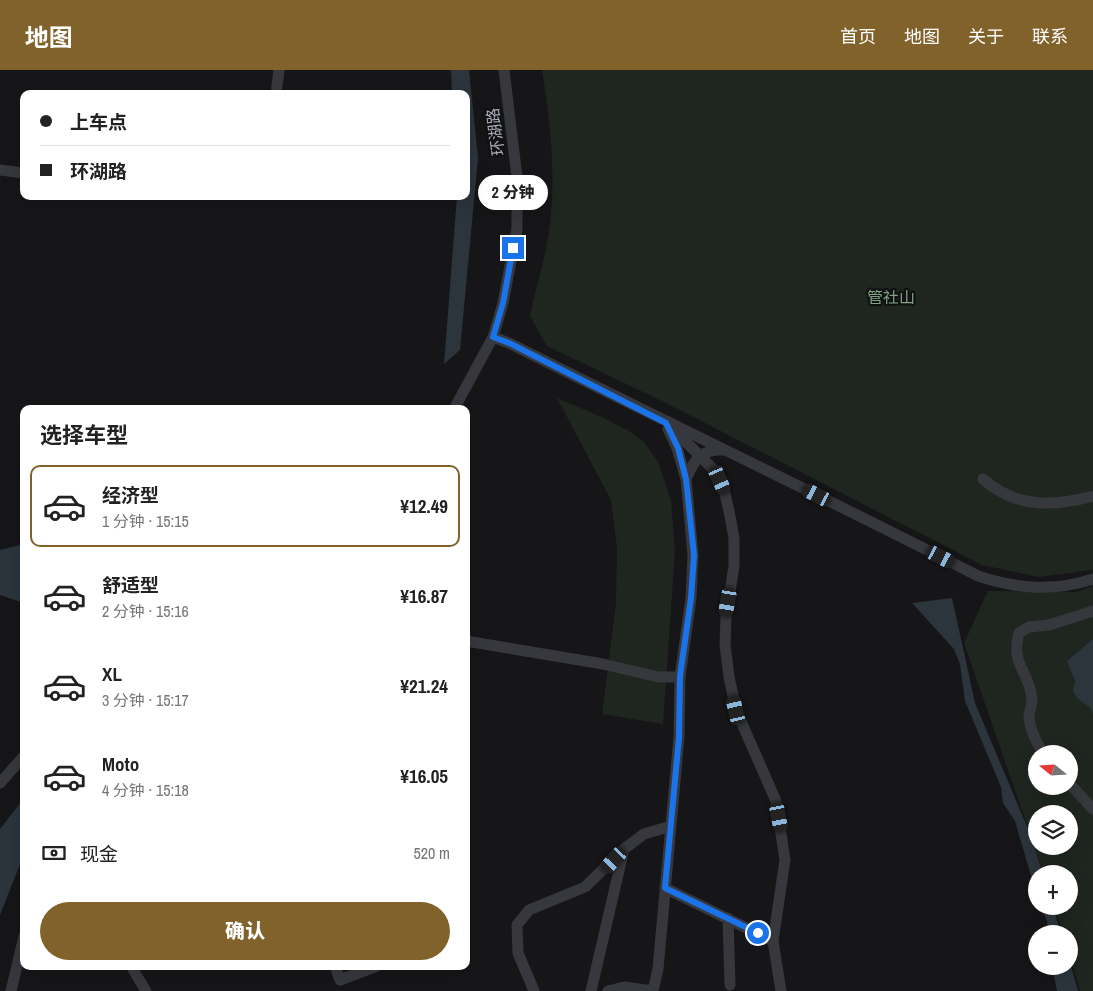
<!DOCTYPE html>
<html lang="zh">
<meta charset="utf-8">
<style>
:root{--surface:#fff;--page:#f6f6f6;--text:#222;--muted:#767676;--line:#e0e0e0;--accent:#80622a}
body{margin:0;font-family:"Archivo Narrow","Noto Sans SC",sans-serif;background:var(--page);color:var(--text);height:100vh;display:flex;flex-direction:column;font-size:19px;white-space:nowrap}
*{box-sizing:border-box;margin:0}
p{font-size:16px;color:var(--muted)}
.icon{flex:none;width:28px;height:28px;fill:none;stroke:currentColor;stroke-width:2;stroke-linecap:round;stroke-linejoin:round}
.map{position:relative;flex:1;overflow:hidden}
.side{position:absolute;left:20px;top:335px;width:450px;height:565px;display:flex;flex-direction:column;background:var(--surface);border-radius:10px;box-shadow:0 5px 20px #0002}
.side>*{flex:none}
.guide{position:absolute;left:20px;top:20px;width:450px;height:110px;border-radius:10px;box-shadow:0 5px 20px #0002;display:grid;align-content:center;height:110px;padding:0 20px;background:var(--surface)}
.needle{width:32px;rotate:288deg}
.tools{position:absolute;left:1028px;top:675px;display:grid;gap:10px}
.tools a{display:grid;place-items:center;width:50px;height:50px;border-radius:50%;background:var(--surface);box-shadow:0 5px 20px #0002;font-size:25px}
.end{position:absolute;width:22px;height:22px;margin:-11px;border:6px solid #1a73e8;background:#fff;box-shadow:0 0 0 2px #fff}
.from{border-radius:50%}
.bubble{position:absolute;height:35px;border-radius:18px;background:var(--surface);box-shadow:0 5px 20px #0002;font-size:16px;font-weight:800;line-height:35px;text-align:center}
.car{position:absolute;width:15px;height:30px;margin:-15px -8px;border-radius:6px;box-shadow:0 0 4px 1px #0007;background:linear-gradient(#222 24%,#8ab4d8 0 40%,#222 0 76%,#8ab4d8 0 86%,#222 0)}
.guide b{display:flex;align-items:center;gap:18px;height:48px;font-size:19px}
.guide b+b{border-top:1px solid var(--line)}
.guide i{width:12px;height:12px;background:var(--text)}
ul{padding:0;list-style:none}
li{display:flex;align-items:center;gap:15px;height:82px;margin:0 10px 8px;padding:0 10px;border:2px solid transparent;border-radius:10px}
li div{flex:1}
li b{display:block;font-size:19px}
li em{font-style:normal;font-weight:800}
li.on{border-color:var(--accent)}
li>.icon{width:45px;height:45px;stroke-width:1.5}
h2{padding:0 20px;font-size:22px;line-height:60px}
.pay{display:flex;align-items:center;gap:12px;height:55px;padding:0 20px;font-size:19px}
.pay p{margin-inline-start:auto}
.cta{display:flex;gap:10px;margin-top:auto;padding:10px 20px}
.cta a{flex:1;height:58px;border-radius:30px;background:var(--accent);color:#fff;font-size:20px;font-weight:800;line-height:58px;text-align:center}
header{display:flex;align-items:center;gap:30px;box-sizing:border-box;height:70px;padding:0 25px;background:var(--accent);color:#fff}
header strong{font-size:24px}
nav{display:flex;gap:28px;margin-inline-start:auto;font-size:18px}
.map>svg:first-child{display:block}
.green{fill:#1e261f;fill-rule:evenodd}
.water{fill:#2c353c}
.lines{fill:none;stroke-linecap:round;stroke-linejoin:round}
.minor{stroke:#37383d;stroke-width:11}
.route{stroke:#1a73e8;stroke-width:6}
.labels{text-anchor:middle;stroke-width:4.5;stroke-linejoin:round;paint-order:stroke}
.street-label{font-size:16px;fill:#a8adb8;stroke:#111113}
.park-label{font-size:16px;fill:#7fa381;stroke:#111113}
</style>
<header>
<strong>地图</strong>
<nav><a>首页</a><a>地图</a><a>关于</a><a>联系</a></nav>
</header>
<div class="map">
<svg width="1093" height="921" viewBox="0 0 1093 921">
<rect width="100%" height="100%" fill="#161618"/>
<path class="green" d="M542,0H1093V500L1039,507L982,495L664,332L547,276L530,246C535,220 544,194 548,168C557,111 551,56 542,0Z
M557,328L604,348L629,361L644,372L658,392L671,430L675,481L663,654L602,644L616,533L617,477L611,430Z
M1093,516V921H1080L1069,883V864H1063L1054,836H1069V804H1044L964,573L988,521L1076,522ZM1036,684H1069V716H1036ZM1036,744H1069V776H1036Z"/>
<path class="water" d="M451,0H469L478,88L460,280L444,294L457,126H466V24H452Z
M24,474V533L0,525V480Z
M952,528L975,633L1031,766L1043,804H1036V823L1015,751L1003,733L1001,717L965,631L960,594L954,579L912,533Z
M1093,569V644L1091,638L1078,629L1073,621L1075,611L1067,591Z
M24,728V784L0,845V759Z
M1041,836H1053L1061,864H1048L1047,851Z
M1069,889L1078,921H1057L1052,896H1069Z"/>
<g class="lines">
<path class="minor" d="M276,24L279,0
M0,100L24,103
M493,267L509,273C665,352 823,426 978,506C1018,519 1053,522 1093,509
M454,339L493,267L503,233L517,159V107L504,0
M673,359L715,401L724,420L729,441L734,468V496L726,547L725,574L729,607L736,640L776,731L785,790L773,871L781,921
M686,409C695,388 701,379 724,380
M983,409C1016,438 1052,437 1093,426
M466,571L603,594L658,607H680
M1044,684C1036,672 1029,659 1029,645C1030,640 1032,634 1032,629C1030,602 1010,595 1019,563L1029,557L1049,555L1093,541
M0,713L24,686
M1069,713L1093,739
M665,818L773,871
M728,848L730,915
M131,896L146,921
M335,896L340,910L377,896
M11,921L24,866
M534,921L518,883L517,855L529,840L585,817L624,779L644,764L671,756
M591,921L624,779
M608,921L624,917L653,921
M653,921L658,899L679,667L680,607L691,528L693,485L686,409L677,378L668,359"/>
</g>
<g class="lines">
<path class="route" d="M513,178L503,233L493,267L509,273L666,353L678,378L686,409L694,485L691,528L680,606L679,667L665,818L758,863"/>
</g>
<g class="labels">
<g class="street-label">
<text transform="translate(495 62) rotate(-97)" y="6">环湖路</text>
</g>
<g class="park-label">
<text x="891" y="233">管社山</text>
</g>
</g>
</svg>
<div class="tools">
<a><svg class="needle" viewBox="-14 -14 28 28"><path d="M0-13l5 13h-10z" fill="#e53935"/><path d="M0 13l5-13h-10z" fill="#767676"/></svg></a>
<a><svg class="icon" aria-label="layers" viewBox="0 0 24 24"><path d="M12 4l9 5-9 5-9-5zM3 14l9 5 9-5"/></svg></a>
<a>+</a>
<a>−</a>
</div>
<i class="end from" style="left:758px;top:863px"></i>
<i class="end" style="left:513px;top:178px"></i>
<div class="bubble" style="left:478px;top:105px;width:70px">2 分钟</div>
<i class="car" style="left:720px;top:410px;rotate:156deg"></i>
<i class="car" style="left:817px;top:425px;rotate:297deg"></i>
<i class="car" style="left:941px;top:487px;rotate:117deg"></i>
<i class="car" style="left:728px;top:532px;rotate:190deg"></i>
<i class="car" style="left:736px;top:640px;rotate:347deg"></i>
<i class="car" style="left:779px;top:747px;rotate:169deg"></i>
<i class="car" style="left:614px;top:790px;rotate:223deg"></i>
<div class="guide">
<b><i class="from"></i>上车点</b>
<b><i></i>环湖路</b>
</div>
<section class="side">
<h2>选择车型</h2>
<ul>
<li class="on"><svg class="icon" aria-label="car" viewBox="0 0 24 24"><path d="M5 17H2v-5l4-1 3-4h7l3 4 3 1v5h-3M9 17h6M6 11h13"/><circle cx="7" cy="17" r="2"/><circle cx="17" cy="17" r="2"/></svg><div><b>经济型</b><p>1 分钟 · 15:15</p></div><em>¥12.49</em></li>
<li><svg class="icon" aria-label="car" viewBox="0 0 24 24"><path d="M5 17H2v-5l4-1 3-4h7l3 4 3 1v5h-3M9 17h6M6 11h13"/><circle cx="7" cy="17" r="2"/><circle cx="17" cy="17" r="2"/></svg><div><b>舒适型</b><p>2 分钟 · 15:16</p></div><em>¥16.87</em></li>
<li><svg class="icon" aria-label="car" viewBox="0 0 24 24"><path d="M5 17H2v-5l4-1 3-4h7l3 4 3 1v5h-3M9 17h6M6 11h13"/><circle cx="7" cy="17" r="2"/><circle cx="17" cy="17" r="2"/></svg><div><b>XL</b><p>3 分钟 · 15:17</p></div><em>¥21.24</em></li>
<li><svg class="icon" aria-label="car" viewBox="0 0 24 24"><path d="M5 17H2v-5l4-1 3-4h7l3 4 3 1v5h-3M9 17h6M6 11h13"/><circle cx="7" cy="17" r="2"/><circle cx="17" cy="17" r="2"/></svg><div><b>Moto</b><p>4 分钟 · 15:18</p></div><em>¥16.05</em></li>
</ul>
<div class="pay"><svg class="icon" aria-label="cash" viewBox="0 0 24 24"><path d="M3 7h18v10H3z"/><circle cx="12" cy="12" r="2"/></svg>现金<p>520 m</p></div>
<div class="cta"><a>确认</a></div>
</section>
</div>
